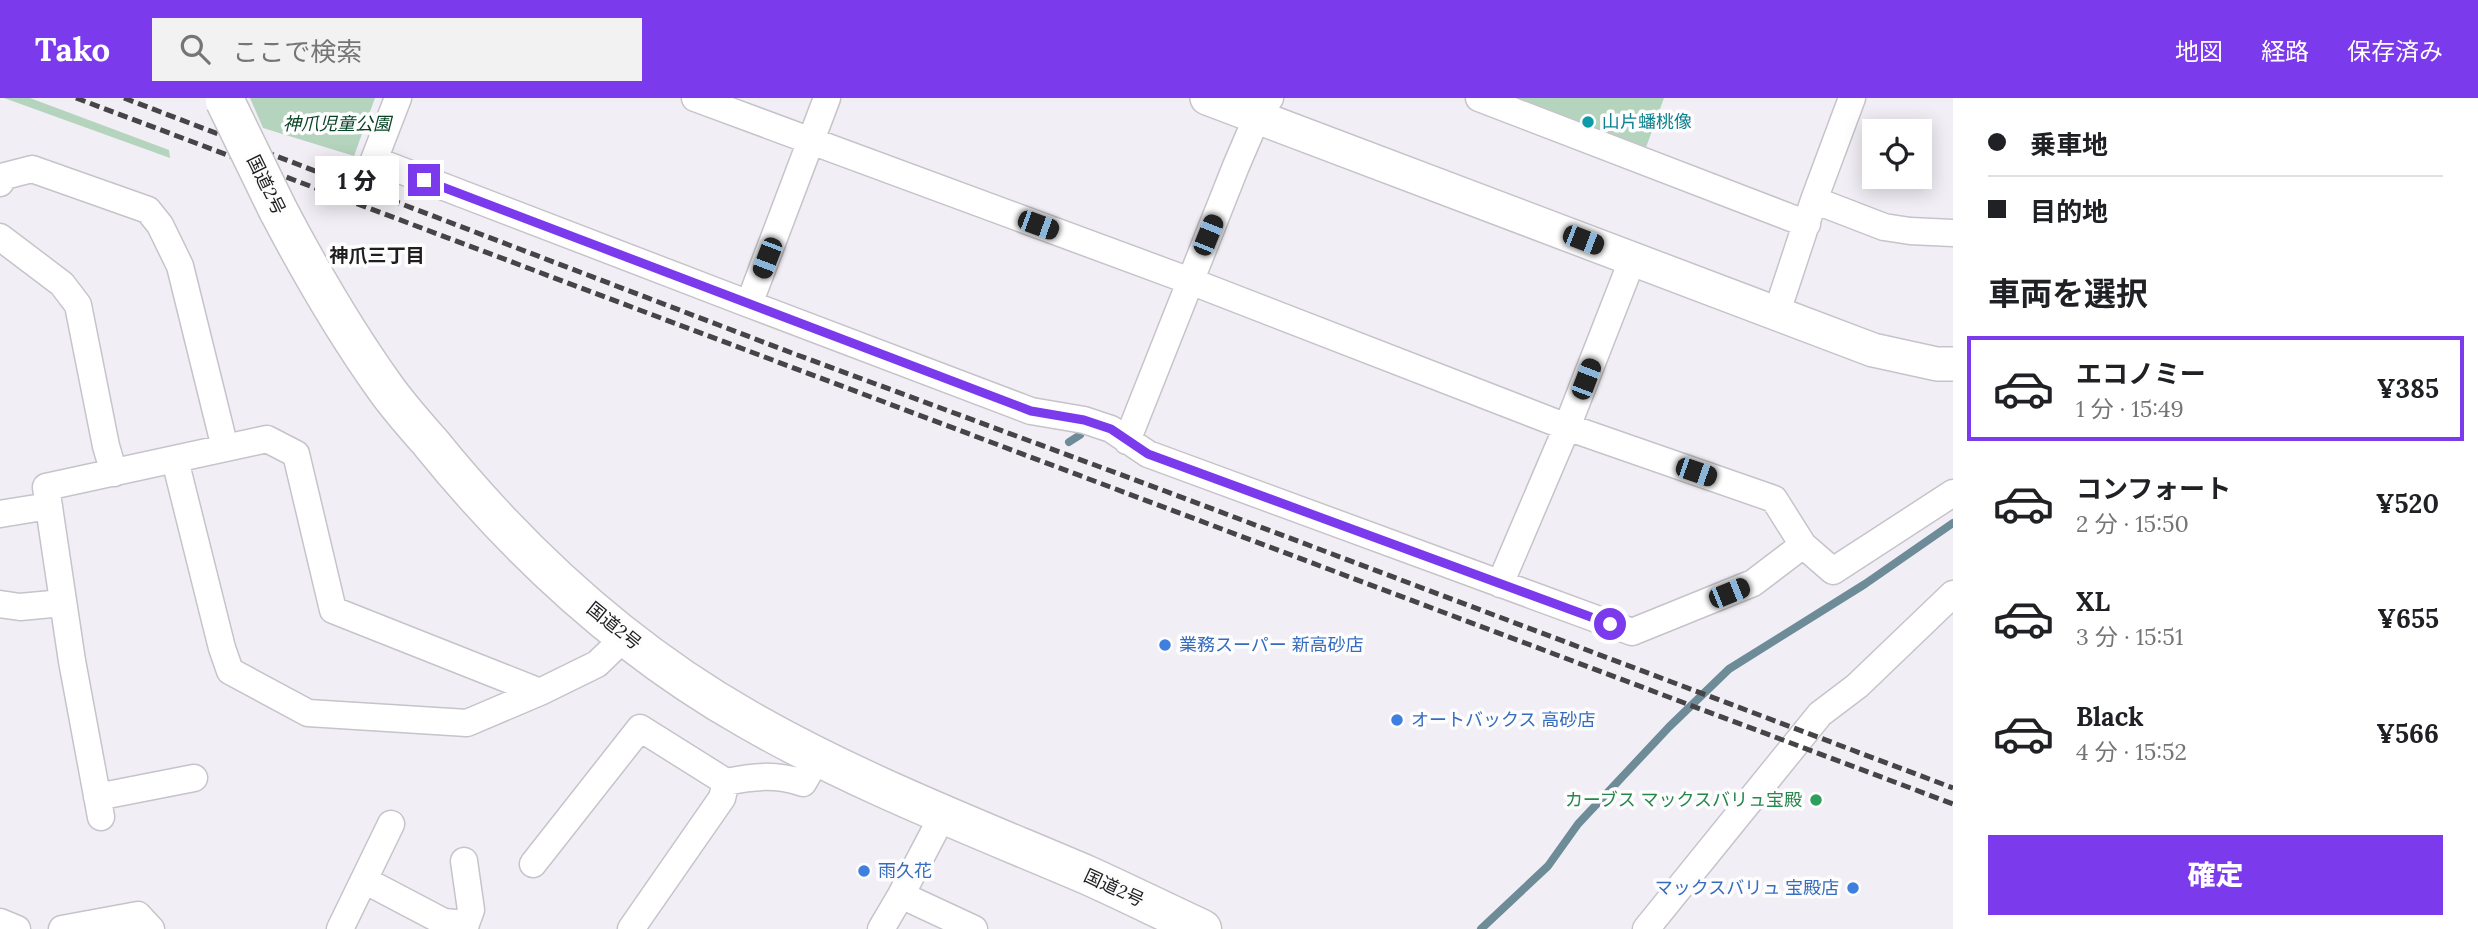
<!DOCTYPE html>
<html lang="ja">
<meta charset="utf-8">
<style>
:root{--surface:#fff;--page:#f2f2f2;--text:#202124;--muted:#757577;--line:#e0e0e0;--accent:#7c3aed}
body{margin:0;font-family:Lora,"Noto Sans JP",serif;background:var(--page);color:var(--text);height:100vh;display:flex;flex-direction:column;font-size:26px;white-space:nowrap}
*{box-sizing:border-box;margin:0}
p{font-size:23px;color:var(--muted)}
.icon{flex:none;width:38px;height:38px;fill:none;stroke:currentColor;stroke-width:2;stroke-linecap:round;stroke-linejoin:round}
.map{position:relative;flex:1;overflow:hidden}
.drawer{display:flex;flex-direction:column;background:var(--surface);width:525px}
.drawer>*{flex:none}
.banner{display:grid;align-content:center;height:154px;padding:0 35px;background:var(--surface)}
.controls{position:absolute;left:1862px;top:21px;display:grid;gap:14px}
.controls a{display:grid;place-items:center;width:70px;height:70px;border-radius:0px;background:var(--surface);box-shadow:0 4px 18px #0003;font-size:35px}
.end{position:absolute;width:32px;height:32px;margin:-16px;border:9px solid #7c3aed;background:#fff;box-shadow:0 0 0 4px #fff}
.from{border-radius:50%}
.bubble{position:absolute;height:49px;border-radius:0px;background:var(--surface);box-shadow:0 4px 18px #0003;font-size:23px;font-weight:800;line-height:49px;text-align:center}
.car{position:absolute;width:21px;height:42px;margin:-21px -10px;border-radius:9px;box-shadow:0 0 5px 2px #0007;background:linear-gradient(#222 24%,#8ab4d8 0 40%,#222 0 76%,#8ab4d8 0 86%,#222 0)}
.banner b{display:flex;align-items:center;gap:24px;height:66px;font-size:26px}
.banner b+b{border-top:2px solid var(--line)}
.banner i{width:18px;height:18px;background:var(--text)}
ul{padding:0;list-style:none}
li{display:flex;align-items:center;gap:21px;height:105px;margin:0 14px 10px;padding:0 21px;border:4px solid transparent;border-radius:0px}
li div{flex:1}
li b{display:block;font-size:26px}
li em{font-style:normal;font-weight:800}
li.on{border-color:var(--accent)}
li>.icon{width:63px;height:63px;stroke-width:1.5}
h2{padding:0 35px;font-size:32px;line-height:84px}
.action{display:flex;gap:14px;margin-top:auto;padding:14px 35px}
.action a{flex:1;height:80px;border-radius:0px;background:var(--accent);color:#fff;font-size:28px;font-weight:800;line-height:80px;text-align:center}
header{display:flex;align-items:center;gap:42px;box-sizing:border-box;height:98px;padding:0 35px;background:var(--accent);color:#fff}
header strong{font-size:33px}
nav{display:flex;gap:38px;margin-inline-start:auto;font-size:24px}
.search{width:490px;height:63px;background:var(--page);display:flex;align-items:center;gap:18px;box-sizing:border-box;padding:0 24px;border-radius:0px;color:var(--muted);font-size:26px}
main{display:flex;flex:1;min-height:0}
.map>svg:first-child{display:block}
.green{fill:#b5d4bd}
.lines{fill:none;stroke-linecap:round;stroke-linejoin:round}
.stream{stroke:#6e8c98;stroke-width:8}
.minor-casing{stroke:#c6c3ca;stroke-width:29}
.tertiary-casing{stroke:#c6c3ca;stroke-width:36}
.trunk-casing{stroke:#c6c3ca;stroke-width:41}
.minor{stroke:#fff;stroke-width:26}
.tertiary{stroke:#fff;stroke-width:33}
.trunk{stroke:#fff;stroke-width:38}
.rail{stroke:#464447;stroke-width:5;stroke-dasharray:10 5;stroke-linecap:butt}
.trunk-bridge-casing{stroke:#c6c3ca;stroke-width:41;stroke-linecap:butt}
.trunk-bridge{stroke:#fff;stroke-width:38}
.route{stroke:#7c3aed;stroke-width:9}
.culture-dot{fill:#0f9aa8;stroke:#fefdfe;stroke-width:2.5}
.shop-dot{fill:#3f7fe0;stroke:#fefdfe;stroke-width:2.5}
.leisure-dot{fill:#2e9e5b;stroke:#fefdfe;stroke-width:2.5}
.labels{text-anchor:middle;stroke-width:7;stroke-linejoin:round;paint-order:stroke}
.culture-label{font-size:18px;fill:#0d838f;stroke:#fefdfe;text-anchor:start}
.park-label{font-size:18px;font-style:italic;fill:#074424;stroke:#fefdfe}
.street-label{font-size:18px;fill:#1e1d1f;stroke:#fefdfe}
.shop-label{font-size:18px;fill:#366cbe;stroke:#fefdfe;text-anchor:start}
.leisure-label{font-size:18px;fill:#27864d;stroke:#fefdfe;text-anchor:end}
.neighbourhood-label{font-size:19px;font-weight:bold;fill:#1e1d1f;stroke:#fefdfe}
</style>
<header>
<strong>Tako</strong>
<div class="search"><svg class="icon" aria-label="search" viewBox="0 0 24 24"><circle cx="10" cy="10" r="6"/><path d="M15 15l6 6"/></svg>ここで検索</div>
<nav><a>地図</a><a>経路</a><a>保存済み</a></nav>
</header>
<main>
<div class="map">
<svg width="1953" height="831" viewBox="0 0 1953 831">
<rect width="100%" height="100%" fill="#f1eff5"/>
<path class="green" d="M4,0H30L169,52L170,60Z
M250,0H375L354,58L263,30Z
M1510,0H1664L1644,55Z"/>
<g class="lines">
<path class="stream" d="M1069,344L1080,337
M1481,831L1548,768L1578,726L1669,629L1729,571L1865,486L1953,425"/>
<defs>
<path id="minor" d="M398,0L374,62L749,206L827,0
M695,0L1190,183L1567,329L1774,401L1803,447
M1479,0L1807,126
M0,85L5,78L32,71L148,112L160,127L180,168L225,350
M1814,102L1884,129L1910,133L1953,135
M0,139L62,186L78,207L106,348L114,375
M749,206L1031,313L1084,322L1111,331L1148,356L1632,534L1753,485L1803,447L1833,473L1953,395
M1776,217L1814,102L1852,0
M1127,343L1236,68L1257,19L1270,0
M175,362L222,550L230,573L308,615L467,625L540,594L597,566L625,539
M0,416L49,408
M1500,486L1567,329L1633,160
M0,506L20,509L63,505
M97,699L194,680
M101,719L72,563L46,389L267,341L296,356L333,512L540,594
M464,763L471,812L464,831
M533,766L640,630L726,684C754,678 776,676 803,685L818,659
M364,782L444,824L466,826
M901,797L974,831
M0,824L17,831
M62,831L138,817L151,831
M340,831L391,726
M631,831L722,700L726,684
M881,831L901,797L943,717
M1646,831L1820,616L1857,588L1953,496"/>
<path id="tertiary" d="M1207,0L1873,252L1937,266H1953"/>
<path id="trunk" d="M278,112C310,173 344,232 384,288C398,308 414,326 430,344C518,453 624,551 747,621C855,683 972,728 1087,777C1125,794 1163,813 1202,831"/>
</defs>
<use href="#minor" class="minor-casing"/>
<use href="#tertiary" class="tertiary-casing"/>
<use href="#trunk" class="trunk-casing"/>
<use href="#minor" class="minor"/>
<use href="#tertiary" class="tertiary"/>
<use href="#trunk" class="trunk"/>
<path class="rail" d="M76,0L1953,706
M124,0L792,255L1165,393L1953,690"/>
<defs>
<path id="trunk-bridge" d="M225,3L278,112"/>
</defs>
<use href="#trunk-bridge" class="trunk-bridge-casing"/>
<use href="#trunk-bridge" class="trunk-bridge"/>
</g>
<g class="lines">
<path class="route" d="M424,82L1031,313L1084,322L1111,331L1148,356L1610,526"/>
</g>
<circle class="culture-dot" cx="1588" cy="24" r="7"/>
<g class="shop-dot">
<circle cx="1165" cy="547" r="7"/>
<circle cx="1397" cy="622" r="7"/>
<circle cx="864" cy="773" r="7"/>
<circle cx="1853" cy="790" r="7"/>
</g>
<circle class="leisure-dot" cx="1816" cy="702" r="7"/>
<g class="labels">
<g class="culture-label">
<text x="1602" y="30">山片蟠桃像</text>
</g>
<g class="park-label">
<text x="337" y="32">神爪児童公園</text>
</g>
<g class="street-label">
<text transform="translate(266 87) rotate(64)" y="6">国道2号</text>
<text transform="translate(614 528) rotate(39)" y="6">国道2号</text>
<text transform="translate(1114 790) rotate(25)" y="6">国道2号</text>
</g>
<g class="shop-label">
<text x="1179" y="553">業務スーパー 新高砂店</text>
<text x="1411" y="628">オートバックス 高砂店</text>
<text x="878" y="779">雨久花</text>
<text x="1839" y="796" text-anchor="end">マックスバリュ 宝殿店</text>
</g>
<g class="leisure-label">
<text x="1802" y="708">カーブス マックスバリュ宝殿</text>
</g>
<g class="neighbourhood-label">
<text x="377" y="164">神爪三丁目</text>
</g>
</g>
</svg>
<div class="controls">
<a><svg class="icon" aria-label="locate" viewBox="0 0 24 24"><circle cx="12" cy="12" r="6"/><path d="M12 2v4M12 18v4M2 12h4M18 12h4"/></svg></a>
</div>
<i class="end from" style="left:1610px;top:526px"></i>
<i class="end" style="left:424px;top:82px"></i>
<div class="bubble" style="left:315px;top:58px;width:84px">1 分</div>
<i class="car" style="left:1038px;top:127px;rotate:110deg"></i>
<i class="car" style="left:1208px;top:137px;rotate:22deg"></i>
<i class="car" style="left:1583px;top:142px;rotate:111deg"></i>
<i class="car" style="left:767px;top:160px;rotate:201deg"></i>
<i class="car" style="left:1586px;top:281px;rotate:21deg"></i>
<i class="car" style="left:1696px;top:374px;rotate:109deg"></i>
<i class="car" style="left:1729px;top:495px;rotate:68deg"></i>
</div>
<section class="drawer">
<div class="banner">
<b><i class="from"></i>乗車地</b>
<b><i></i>目的地</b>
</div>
<h2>車両を選択</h2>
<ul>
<li class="on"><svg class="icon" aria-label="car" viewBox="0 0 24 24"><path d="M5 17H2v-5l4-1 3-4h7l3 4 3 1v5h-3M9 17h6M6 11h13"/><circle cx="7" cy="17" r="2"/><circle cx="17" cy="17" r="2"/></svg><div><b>エコノミー</b><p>1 分 · 15:49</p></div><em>¥385</em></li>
<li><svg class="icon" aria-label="car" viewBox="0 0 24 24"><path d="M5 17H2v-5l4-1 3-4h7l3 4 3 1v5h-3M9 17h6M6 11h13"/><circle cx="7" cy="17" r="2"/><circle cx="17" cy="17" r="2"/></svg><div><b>コンフォート</b><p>2 分 · 15:50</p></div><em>¥520</em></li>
<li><svg class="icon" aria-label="car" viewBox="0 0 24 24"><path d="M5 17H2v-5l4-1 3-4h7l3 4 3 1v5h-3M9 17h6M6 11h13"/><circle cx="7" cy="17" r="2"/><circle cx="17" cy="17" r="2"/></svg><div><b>XL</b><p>3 分 · 15:51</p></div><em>¥655</em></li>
<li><svg class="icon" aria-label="car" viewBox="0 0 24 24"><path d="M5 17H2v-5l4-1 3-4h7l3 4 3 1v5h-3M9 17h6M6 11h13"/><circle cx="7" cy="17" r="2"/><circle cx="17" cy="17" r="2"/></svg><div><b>Black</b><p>4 分 · 15:52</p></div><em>¥566</em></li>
</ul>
<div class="action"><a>確定</a></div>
</section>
</main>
